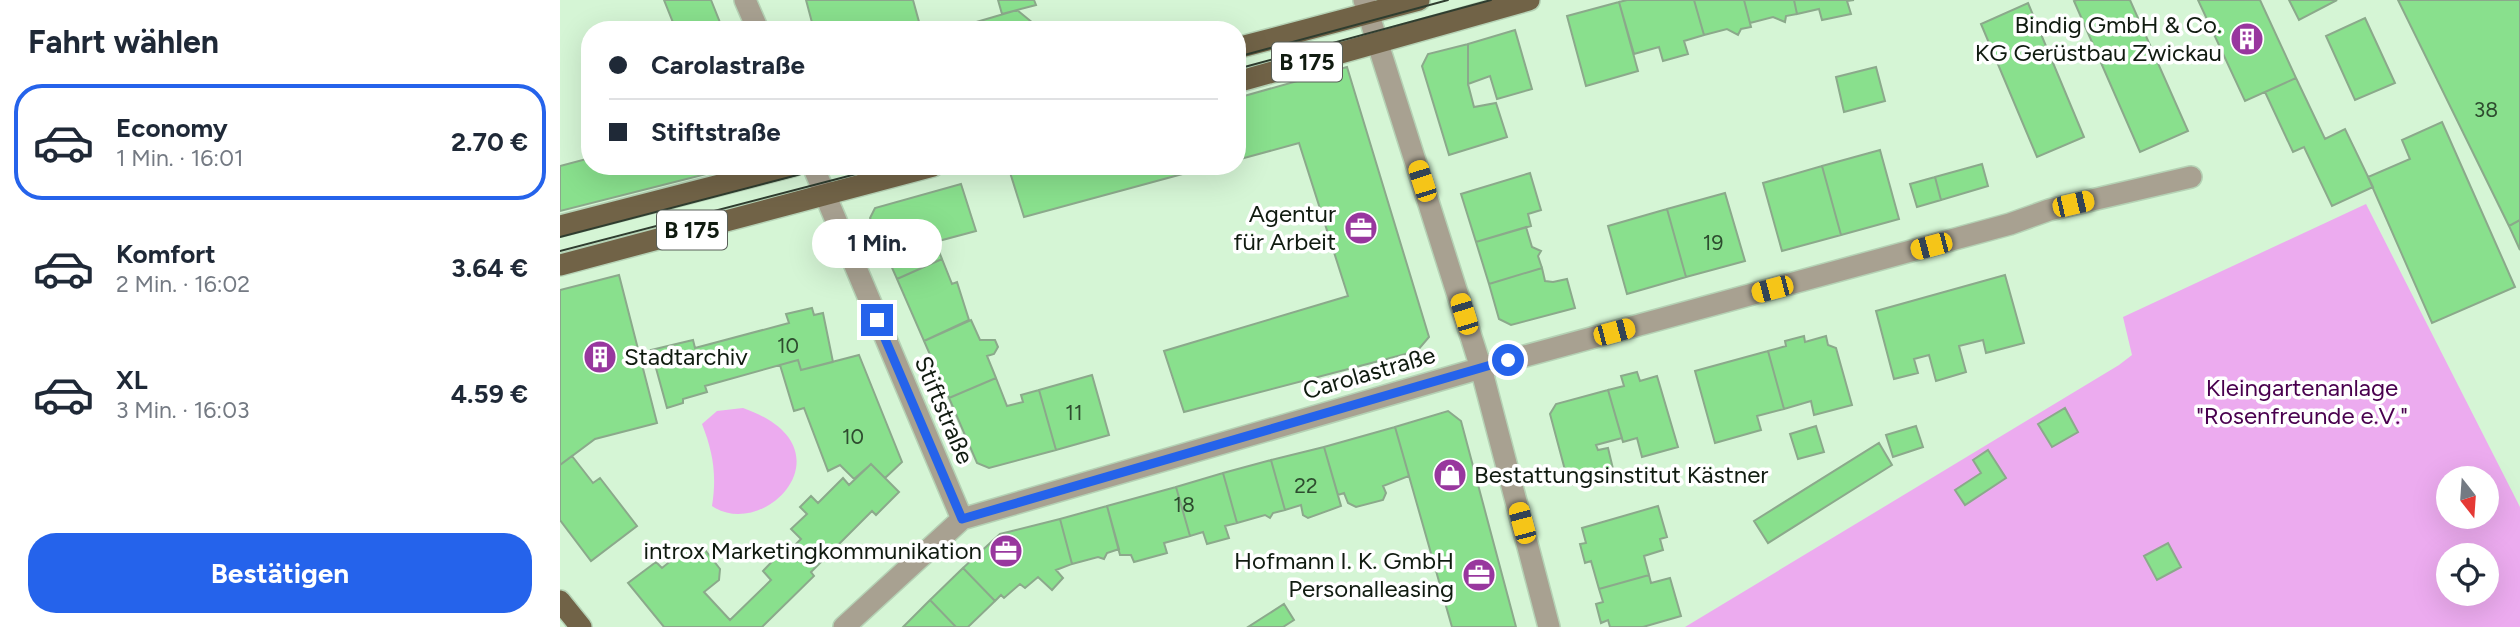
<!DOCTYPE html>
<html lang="de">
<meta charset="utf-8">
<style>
:root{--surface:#fff;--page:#f6f6f7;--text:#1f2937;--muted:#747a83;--line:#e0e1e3;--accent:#2563eb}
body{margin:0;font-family:Figtree,sans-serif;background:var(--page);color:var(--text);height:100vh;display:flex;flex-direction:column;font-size:26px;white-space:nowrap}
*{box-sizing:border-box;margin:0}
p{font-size:23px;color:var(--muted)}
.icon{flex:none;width:38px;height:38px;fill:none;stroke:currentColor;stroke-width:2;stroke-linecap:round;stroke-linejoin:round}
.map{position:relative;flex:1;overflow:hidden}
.sheet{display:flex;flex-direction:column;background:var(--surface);width:560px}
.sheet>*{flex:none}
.hud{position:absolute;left:21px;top:21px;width:665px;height:154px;border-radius:28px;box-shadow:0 7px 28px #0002;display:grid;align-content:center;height:154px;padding:0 28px;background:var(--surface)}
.needle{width:46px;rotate:163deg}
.buttons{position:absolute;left:1876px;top:466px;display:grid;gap:14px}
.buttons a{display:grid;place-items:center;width:63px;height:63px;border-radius:50%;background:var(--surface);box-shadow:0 7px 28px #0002;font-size:35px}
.end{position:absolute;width:32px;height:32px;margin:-16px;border:9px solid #2563eb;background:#fff;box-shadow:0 0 0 4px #fff}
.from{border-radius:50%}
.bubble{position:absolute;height:49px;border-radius:24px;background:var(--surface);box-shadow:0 7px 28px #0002;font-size:23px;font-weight:700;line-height:49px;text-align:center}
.car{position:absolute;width:21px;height:42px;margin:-21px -10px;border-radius:9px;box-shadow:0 0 5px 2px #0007;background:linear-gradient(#f5c518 24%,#345 0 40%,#f5c518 0 76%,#345 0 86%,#f5c518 0)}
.hud b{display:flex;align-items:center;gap:24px;height:66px;font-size:26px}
.hud b+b{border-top:2px solid var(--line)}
.hud i{width:18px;height:18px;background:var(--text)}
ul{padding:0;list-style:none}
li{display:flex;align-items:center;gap:21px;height:116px;margin:0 14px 10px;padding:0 14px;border:4px solid transparent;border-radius:28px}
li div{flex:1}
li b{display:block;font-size:26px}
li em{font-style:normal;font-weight:700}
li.active{border-color:var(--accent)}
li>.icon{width:63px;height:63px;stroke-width:1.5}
h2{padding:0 28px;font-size:32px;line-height:84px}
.action{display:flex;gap:14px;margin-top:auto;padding:14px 28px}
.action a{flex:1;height:80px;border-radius:28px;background:var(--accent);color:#fff;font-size:28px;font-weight:700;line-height:80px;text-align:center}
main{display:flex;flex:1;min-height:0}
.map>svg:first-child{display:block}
.green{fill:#ecabef;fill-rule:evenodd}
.building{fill:#89e08d;stroke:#8ba98b;stroke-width:2}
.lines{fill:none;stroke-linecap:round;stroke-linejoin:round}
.minor-casing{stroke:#b5d2b5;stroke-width:24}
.primary-casing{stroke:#b5d2b5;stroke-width:24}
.minor{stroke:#a8a191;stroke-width:21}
.primary{stroke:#716347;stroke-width:21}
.tram{stroke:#2f3d2f;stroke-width:2}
.route{stroke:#2563eb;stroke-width:9}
.labels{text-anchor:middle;stroke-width:7;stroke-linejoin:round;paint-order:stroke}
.number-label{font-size:21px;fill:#2e4c2f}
.shield{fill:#fff;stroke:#585f58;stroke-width:2}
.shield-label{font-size:23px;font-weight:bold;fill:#101b10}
.poi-label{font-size:24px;fill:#101b10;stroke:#fff;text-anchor:end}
.street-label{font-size:24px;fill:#101b10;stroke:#fff}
.park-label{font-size:24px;fill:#49004e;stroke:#fff}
</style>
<main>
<section class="sheet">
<h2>Fahrt wählen</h2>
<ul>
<li class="active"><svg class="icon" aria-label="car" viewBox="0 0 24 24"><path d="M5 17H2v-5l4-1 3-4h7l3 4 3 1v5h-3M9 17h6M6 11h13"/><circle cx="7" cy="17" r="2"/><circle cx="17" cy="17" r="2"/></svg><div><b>Economy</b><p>1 Min. · 16:01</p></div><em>2.70 €</em></li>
<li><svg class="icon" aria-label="car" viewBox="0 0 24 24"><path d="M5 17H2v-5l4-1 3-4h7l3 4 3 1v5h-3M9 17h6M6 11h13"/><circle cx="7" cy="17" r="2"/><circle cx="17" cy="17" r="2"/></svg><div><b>Komfort</b><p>2 Min. · 16:02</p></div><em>3.64 €</em></li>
<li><svg class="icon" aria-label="car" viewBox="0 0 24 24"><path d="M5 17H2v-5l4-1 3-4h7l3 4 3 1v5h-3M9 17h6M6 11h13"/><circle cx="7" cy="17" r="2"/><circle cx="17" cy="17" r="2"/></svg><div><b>XL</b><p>3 Min. · 16:03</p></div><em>4.59 €</em></li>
</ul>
<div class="action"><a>Bestätigen</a></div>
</section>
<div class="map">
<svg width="1960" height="627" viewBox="0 0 1960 627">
<rect width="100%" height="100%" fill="#d5f5d5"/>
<path class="green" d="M1806,204L1960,507V627H1125L1559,365L1572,355L1563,317ZM1888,478H1927V516H1888ZM1888,555H1927V593H1888Z
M183,408C295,447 205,542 152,506C157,475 153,452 142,424L157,411Z"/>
<path class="building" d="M104,0H151L163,30H116Z
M246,0H353L361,29L367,30H254Z
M438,0H474L476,5L442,14Z
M1067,0H1134L1144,35L1124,41L1128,54L1103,61L1099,47L1074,54L1059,2Z
M1134,0H1184L1191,27L1181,29L1178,35L1167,29L1144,35Z
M1184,0H1234L1237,14L1226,16L1225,22L1213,17L1190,23Z
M1234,0H1294L1287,1L1291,14L1262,20L1259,9L1237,14Z
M1517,0H1570L1628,131L1580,152L1514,1Z
M1638,0H1700L1736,78L1685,101Z
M1729,0H1777L1739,20Z
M1838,0H1960V220L1949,226Z
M1059,2L1078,71L1026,86L1007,16Z
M1468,3L1524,137L1477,157L1421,24Z
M457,10L473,23L475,30H415L413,23Z
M1805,18L1835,83L1795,100L1766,36Z
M955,30L972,89L937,99L930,76L908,84V44Z
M908,44V84L914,107L936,103L947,137L889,155L862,66L868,54Z
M787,67L869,337L857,351L624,412L604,351L788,296L739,143L677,160V98Z
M1316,67L1325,101L1284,112L1276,77Z
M1736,78L1765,139L1785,129L1813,187L1772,206L1744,147L1733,152L1705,92Z
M1882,122L1955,287L1872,323L1808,177L1850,159L1842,140Z
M1320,150L1339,219L1281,235L1262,166Z
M30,158V166H178L0,211V166Z
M1422,164L1428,186L1381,200L1375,177Z
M448,166H652L464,217Z
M1262,166L1281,235L1222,251L1203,183Z
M970,173L981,210L968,214L971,226L916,242L901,194Z
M1375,177L1381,200L1357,207L1350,184Z
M401,184L416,231L375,242L382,259L337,279L310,218L315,208Z
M1165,193L1185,261L1126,277L1107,209Z
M1107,209L1126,277L1067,294L1048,226Z
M1960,220V250L1949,226Z
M966,227L972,247L981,251L978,256L982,268L929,284L916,242Z
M382,259L392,284L397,282L409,320L364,341L337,279Z
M982,268L985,281L993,282L1007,279L1015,308L951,325L939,319L929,284Z
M59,275L97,423L35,439L0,465V290Z
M1445,275L1464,343L1426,353L1423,340L1399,346L1406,372L1376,381L1369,355L1354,359L1358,373L1334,379L1316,311Z
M252,308L254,315L263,313L273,362L241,370L238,360L145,386L147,392L123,399V403L107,408L91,350L133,340L135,348L229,323L226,314Z
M411,320L420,340H435L438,347L434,354L427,356L436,378L389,398L364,341Z
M1244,336L1245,342L1266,336L1268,345L1276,348L1292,405L1254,415L1251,401L1224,409L1208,351L1226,346L1225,341Z
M1208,351L1224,409L1197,416L1201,430L1155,443L1135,371Z
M299,355L342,462L325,478L311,464L294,479L280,465L268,471L244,408L234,411L220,365L238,360L241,370Z
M1077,372L1080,381L1097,376L1118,447L1082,457L1077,438L1063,442L1048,390L1064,386L1061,376Z
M532,375L549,435L496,450L479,390Z
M436,378L447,406L463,402L461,395L479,390L496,450L429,468L417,463L389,398Z
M1048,390L1062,438L1036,445L1038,450L1048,448L1054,473L1009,485L990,414L996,404Z
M1505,408L1518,432L1492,447L1478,424Z
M888,411L901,421L956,627H892L835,427Z
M1256,426L1264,452L1238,459L1230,434Z
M1356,426L1363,447L1333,457L1326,435Z
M835,427L849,476L823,486L826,493L823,500L796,507L788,503L784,493L778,495L764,447Z
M1319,443L1332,465L1208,543L1194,521Z
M764,447L781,506L748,518L743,515L741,505L725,510L711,460Z
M1428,450L1446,478L1405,505L1395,490L1421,473L1413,460Z
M12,456L33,483L40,478L77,526L31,561L0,520V465Z
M711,460L725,510L713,513L710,518L705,515L677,523L663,473Z
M311,464L339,492L316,515L312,511L251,572L254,576L202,627H104L68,583L96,562L102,568L128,547L142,546L160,569L159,580L144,592L170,620L211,580L203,571L225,548L229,551L241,539L231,529L247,514L240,507L251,496L258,503L283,478L289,485Z
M663,473L677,523L665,526L669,538L647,544L643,532L630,536L616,487Z
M616,487L630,536L604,543L607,553L574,562L571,555H560L547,506Z
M547,506L559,549L547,553L544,559L538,557L512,564L500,519Z
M1098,506L1107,537L1100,539L1103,550L1084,556L1089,575L1039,589L1031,561L1025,563L1020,544L1026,543L1022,528Z
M500,519L512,564L496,570L503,578L492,590L478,577L465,588L460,584L444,598L441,595L435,601L403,568L440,534Z
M1608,543L1621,567L1597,580L1584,556Z
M403,568L435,601L408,627H396L370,600Z
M1089,575L1091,583L1110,578L1121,616L1083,627H1050L1048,620L1041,623L1036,604L1043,602L1039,589Z
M370,600L396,627H343Z
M724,604L734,620L723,627H688Z"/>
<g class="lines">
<defs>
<path id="minor" d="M185,0L198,30
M804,0L921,368L989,627
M253,166L402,519
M284,627L402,519L921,368L1450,224L1489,210L1631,177"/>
<path id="primary" d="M677,48L859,0
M677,82L969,0
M0,226L233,166
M0,265L373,166
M0,601L21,627"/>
</defs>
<use href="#minor" class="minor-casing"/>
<use href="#primary" class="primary-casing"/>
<use href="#minor" class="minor"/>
<use href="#primary" class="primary"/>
<path class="tram" d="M677,57L888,0
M677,69L931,0
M0,237L272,166
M0,251L327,166"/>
</g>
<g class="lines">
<path class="route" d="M317,320L402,519L948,360"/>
</g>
<defs>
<symbol id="building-disc" viewBox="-11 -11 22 22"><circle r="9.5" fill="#98379e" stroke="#fff"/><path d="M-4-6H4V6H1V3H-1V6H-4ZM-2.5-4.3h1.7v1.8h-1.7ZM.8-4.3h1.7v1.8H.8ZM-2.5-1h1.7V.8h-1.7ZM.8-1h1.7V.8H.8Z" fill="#fff"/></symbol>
<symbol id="office-disc" viewBox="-11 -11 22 22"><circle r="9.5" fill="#98379e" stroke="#fff"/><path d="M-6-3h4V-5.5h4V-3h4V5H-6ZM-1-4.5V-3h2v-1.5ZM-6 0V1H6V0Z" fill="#fff"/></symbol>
<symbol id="shop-disc" viewBox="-11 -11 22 22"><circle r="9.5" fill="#98379e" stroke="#fff"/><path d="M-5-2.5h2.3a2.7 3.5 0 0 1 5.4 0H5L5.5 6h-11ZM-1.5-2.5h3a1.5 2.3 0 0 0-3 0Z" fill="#fff"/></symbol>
</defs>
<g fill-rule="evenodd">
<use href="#building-disc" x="1668" y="20" width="38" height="38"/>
<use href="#office-disc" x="782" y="209" width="38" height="38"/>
<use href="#building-disc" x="21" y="338" width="38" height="38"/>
<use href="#shop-disc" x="871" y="456" width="38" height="38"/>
<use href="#office-disc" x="427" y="532" width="38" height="38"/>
<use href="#office-disc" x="900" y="556" width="38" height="38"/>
</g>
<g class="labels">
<g class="number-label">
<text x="1926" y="117">38</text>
<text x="1153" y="250">19</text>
<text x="228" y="353">10</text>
<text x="514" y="420">11</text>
<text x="293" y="444">10</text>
<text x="746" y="493">22</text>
<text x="624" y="512">18</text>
</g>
<g class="shield">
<rect x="712" y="42.5" width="70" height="39" rx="5"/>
<rect x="97" y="210.5" width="70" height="39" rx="5"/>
</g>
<g class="shield-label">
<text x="747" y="70">B 175</text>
<text x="132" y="238">B 175</text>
</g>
<g class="poi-label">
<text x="1662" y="33">Bindig GmbH &amp; Co.<tspan x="1662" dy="28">KG Gerüstbau Zwickau</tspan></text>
<text x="776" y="222">Agentur<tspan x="776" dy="28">für Arbeit</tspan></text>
<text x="64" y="365" text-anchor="start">Stadtarchiv</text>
<text x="914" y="483" text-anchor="start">Bestattungsinstitut Kästner</text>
<text x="422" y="559">introx Marketingkommunikation</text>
<text x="894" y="569">Hofmann I. K. GmbH<tspan x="894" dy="28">Personalleasing</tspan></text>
</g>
<g class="street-label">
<text transform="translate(809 373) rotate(-16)" y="8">Carolastraße</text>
<text transform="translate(384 410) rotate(67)" y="8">Stiftstraße</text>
</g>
<g class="park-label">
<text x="1742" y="396">Kleingartenanlage<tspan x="1742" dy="28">"Rosenfreunde e.V."</tspan></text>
</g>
</g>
</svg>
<div class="buttons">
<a><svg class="needle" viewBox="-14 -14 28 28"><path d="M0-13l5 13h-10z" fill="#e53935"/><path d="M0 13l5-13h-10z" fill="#747a83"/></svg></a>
<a><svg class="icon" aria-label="locate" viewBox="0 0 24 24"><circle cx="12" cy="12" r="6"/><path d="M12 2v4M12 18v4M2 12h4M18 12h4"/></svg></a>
</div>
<i class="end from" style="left:948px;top:360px"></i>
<i class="end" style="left:317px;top:320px"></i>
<div class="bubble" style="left:252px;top:219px;width:130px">1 Min.</div>
<i class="car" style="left:862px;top:181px;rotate:342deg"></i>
<i class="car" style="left:1513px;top:204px;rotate:77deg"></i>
<i class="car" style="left:1371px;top:246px;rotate:255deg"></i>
<i class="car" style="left:1212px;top:289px;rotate:255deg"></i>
<i class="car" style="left:904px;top:314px;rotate:343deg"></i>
<i class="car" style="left:1054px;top:332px;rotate:75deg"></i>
<i class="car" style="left:962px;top:523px;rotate:345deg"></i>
<div class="hud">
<b><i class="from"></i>Carolastraße</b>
<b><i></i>Stiftstraße</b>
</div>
</div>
</main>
